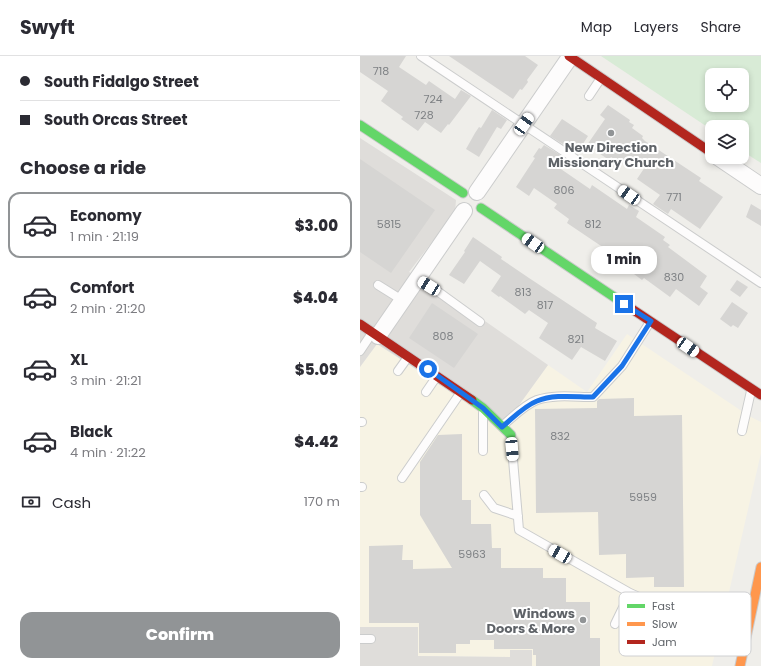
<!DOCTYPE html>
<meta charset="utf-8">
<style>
:root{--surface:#fff;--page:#f2f2f3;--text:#2b2b33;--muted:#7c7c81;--line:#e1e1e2;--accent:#919496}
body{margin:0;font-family:Poppins,sans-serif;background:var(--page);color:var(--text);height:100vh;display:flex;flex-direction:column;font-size:15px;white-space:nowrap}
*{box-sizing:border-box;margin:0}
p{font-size:13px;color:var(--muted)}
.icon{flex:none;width:22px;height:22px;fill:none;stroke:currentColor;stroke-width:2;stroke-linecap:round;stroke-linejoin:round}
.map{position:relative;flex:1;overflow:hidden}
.side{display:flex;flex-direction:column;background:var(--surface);width:360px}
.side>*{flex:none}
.hud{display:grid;align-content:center;height:88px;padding:0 20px;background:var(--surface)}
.fabs{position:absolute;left:345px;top:12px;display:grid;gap:8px}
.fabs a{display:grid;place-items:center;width:44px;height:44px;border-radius:8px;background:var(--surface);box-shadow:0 2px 6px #0003;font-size:20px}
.end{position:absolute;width:18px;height:18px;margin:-9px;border:5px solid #1a73e8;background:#fff;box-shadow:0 0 0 2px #fff}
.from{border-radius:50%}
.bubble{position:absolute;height:28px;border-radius:12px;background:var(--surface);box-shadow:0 2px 6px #0003;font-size:13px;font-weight:800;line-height:28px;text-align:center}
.car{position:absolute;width:12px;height:24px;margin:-12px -6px;border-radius:5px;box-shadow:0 0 3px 1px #0007;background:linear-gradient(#fff 24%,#345 0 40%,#fff 0 76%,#345 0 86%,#fff 0)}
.hud b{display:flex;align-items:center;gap:14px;height:38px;font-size:15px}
.hud b+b{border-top:1px solid var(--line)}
.hud i{width:10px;height:10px;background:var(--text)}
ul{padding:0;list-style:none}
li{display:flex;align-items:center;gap:12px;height:66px;margin:0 8px 6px;padding:0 12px;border:2px solid transparent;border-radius:12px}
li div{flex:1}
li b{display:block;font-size:15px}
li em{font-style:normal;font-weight:800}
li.active{border-color:var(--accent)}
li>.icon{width:36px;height:36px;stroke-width:1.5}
h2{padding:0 20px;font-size:18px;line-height:48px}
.pay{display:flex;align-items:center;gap:10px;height:44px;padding:0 20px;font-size:15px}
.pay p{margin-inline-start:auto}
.cta{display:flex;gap:8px;margin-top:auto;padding:8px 20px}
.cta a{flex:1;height:46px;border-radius:12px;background:var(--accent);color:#fff;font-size:16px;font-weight:800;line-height:46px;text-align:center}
header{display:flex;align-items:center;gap:24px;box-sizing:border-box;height:56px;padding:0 20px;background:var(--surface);border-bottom:1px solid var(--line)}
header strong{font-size:19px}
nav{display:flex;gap:22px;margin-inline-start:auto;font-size:14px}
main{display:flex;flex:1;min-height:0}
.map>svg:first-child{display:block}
.commercial{fill:#f7f3e4}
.industrial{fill:#dfddda}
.green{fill:#d8ebd6;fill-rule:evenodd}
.building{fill:#d6d5d3}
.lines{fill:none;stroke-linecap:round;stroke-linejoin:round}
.lane-casing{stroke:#cbcccc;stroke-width:10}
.street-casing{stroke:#cbcccc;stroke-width:18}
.fast-casing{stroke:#cacacb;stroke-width:11}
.slow-casing{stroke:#cacacb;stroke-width:11}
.jam-casing{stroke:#cacacb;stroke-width:11}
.lane{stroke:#fdfcfc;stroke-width:8}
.street{stroke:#fdfcfc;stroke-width:16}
.fast{stroke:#63d668;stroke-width:9}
.slow{stroke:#ff974d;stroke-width:9}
.jam{stroke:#b3261e;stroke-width:9}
.route{stroke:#1a73e8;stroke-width:5}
.poi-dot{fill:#919496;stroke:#fff;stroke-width:1.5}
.labels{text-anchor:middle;stroke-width:4;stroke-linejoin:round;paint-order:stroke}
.number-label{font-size:11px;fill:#7e8184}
.poi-label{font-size:13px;font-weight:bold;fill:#5f6368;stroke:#fff}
.key{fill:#fff;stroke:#cfd0d2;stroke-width:1}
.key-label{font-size:11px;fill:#5f6368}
</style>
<header>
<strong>Swyft</strong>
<nav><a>Map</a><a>Layers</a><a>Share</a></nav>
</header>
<main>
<section class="side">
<div class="hud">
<b><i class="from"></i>South Fidalgo Street</b>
<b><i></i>South Orcas Street</b>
</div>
<h2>Choose a ride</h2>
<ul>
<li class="active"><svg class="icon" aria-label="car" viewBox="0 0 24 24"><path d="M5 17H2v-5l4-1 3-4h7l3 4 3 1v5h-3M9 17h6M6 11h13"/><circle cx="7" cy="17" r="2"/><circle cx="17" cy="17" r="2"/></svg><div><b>Economy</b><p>1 min · 21:19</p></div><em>$3.00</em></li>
<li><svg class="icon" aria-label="car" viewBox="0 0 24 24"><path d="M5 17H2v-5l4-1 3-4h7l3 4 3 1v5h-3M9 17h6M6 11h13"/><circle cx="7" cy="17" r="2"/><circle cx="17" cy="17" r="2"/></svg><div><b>Comfort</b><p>2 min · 21:20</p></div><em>$4.04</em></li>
<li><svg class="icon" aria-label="car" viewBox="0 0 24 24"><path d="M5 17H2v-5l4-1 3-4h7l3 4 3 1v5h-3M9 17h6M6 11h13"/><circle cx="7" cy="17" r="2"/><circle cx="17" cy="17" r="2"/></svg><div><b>XL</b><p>3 min · 21:21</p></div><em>$5.09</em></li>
<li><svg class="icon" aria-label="car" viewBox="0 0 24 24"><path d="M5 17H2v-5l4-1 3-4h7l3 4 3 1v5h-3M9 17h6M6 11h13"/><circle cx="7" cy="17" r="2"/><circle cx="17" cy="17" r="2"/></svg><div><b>Black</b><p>4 min · 21:22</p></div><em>$4.42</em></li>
</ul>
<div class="pay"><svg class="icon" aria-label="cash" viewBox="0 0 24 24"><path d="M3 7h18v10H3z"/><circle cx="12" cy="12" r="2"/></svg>Cash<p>170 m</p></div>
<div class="cta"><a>Confirm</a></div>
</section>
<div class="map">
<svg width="401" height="610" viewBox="0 0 401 610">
<rect width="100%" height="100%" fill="#efeeea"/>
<path class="commercial" d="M267,278L389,360L401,366V397L352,610H172V594H150V601L58,600V571H0V311L17,288L144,369L188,309L227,336Z"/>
<path class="industrial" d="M0,82L96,144L95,156L49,216L72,228L188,309L144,370L17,288L0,311Z
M0,571H58V600L150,601V594H172V610H0Z"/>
<path class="green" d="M241,0H401V107L382,95V71H352V74ZM352,19H382V49H352Z"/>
<path class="building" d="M0,0H46L39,11L66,29L69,25L95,43L101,34L111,40L89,69L88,68L81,77L65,66L58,75L41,63L43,61L21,45L28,35L0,16Z
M89,0H165L178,9L167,24L168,26L162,34L160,33L153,43Z
M248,49L270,64L269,66L274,69L272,72L283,80L282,82L285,85L341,122L339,125L363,141L340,173L311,153L308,158L293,148L300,139L277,123L285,111L268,100L262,108L251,101L249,104L227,89L245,63L240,59Z
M132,54L147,64L141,73L137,71L119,101L106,93L115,77L119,71L121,72Z
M202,63L228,80L217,97L190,80Z
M184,89L202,100L195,109L230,133L232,129L267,153L269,149L279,155L276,161L305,181L303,184L310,189L308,191L347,220L340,231L348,237L339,250L316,233L310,241L284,222L282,224L270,215L261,209L264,204L247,193V194L207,167L209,163L194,152L197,148L174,132L169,140L156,131L175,102L173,101L179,92L181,93Z
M0,103L75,154L31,217L0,196Z
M391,148L401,154V170L386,161Z
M113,181L142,201L141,203L169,222L237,267L235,272L257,285L245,305L221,291L212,304L179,282L188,267L169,254L165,258L140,240L139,241L131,235L141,220L120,205L104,228L89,219L105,196L104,195Z
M377,224L388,231L380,241L370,234Z
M372,246L388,257L378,272L373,269L371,271L360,263Z
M72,247L118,278L94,312L49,282Z
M274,342V360L322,359L324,531H294V521L266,522V498L239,499L238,456L176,457L175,353L237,352V345L239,343Z
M102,378V444H111V468H131L132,492H141V512H183V522H206V546H230V582H240V610H176V599H173V593H134V584H110V588H96V597H59V567H9V490L43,489L42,504H53V513L92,512L60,459V406L78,379Z"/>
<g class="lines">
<defs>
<path id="lane" d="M61,0L401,227
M229,40L241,22
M57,222L80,237L120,266
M18,229L42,244
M0,295L12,277
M38,315L48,301
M66,336L77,320
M0,366H2
M142,370C153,361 164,349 177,344C195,338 215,341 233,341L262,310L290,266
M382,375L391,335
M151,380L159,474L270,537L330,564L386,581
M123,395V357
M42,422L101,336
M0,431H2
M124,439L134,452L158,460
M255,568L270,537
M0,583H11"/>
<path id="street" d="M358,101L401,130
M117,136L210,1
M18,280L104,155"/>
<path id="fast" d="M0,69L103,137
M121,152L272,253
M112,344L123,352L151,379"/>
<path id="slow" d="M380,610L401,511"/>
<path id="jam" d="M209,0L352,97
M272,253L401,339
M0,268L112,344"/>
</defs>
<use href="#lane" class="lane-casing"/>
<use href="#street" class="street-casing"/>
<use href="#fast" class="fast-casing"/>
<use href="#slow" class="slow-casing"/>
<use href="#jam" class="jam-casing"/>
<use href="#lane" class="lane"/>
<use href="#street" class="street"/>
<use href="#fast" class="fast"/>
<use href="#slow" class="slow"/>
<use href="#jam" class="jam"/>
</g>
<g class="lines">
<path class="route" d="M68,313L123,352L142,371C153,362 164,350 177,345C194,338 215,341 233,341L262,310L291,265L264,248"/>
</g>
<g class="poi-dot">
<circle cx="251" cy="77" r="4"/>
<circle cx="223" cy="564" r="4"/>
</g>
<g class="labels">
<g class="number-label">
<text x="21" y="19">718</text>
<text x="73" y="47">724</text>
<text x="64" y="63">728</text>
<text x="204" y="138">806</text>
<text x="314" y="145">771</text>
<text x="29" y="172">5815</text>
<text x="233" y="172">812</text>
<text x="314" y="225">830</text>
<text x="163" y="240">813</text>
<text x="185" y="253">817</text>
<text x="83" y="284">808</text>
<text x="216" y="287">821</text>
<text x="200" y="384">832</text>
<text x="283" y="445">5959</text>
<text x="112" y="502">5963</text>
</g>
<g class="poi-label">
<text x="251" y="96">New Direction<tspan x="251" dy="15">Missionary Church</tspan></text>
<text x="215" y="562" text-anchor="end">Windows<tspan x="215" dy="15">Doors &amp; More</tspan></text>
</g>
</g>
<rect x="259" y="536" width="132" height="64" rx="6" class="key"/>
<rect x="267" y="548" width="18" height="4" fill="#63d668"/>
<rect x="267" y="566" width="18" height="4" fill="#ff974d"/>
<rect x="267" y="584" width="18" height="4" fill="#b3261e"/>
<g class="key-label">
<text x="292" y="554">Fast</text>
<text x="292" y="572">Slow</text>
<text x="292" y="590">Jam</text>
</g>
</svg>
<div class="fabs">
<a><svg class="icon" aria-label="locate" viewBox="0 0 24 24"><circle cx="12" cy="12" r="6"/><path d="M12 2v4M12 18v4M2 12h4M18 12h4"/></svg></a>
<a><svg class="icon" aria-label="layers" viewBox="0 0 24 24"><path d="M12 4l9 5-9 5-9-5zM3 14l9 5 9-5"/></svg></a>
</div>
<i class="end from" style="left:68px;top:313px"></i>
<i class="end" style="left:264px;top:248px"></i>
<div class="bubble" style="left:231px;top:190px;width:66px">1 min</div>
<i class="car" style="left:164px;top:68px;rotate:35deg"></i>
<i class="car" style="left:269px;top:139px;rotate:304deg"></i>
<i class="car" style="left:173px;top:187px;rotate:304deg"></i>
<i class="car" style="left:69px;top:230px;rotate:302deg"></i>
<i class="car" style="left:328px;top:291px;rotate:124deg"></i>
<i class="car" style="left:152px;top:393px;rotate:175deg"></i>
<i class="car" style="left:200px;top:498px;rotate:300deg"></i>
</div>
</main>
